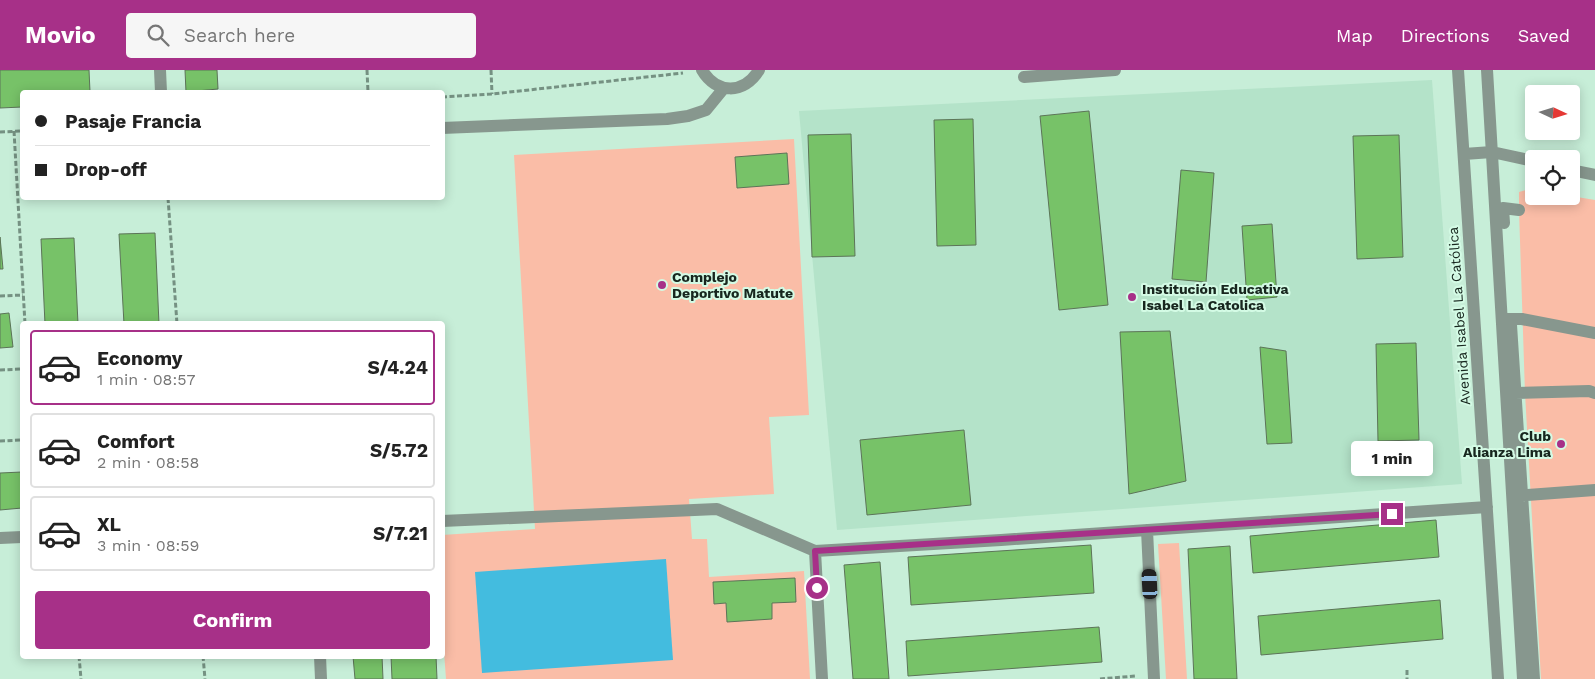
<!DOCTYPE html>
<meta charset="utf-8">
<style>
:root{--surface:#fff;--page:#f6f6f6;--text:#222;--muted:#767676;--line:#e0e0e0;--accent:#a73088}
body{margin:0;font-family:"Work Sans",sans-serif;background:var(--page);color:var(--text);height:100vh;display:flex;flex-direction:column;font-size:19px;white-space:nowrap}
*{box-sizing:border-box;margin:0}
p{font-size:16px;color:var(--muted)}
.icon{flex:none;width:28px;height:28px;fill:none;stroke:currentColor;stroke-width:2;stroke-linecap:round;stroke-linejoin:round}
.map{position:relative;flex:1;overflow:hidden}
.details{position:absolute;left:20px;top:251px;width:425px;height:338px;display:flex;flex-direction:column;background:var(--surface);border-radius:5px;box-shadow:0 2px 12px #0003}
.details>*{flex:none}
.guide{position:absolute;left:20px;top:20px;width:425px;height:110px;border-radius:5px;box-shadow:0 2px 12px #0003;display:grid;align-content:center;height:110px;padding:0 15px;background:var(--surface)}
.needle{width:32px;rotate:94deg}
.fabs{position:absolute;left:1525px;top:15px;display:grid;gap:10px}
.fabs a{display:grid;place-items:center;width:55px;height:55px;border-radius:5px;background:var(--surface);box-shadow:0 2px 12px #0003;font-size:25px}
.end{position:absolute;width:22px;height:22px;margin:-11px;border:6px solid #a73088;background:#fff;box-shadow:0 0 0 2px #fff}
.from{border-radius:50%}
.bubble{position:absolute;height:35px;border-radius:5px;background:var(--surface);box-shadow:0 2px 12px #0003;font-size:16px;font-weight:700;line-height:35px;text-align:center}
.car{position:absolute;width:15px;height:30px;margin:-15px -8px;border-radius:6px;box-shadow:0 0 4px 1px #0007;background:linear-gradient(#222 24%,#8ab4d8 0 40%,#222 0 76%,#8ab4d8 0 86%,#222 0)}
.guide b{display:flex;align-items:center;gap:18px;height:48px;font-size:19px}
.guide b+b{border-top:1px solid var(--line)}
.guide i{width:12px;height:12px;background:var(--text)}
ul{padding:9px 0 0;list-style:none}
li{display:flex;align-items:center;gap:15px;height:75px;margin:0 10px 8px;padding:0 5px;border:2px solid var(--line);border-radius:5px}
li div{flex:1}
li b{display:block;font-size:19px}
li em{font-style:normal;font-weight:700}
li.on{border-color:var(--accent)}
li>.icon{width:45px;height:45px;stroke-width:1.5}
.primary-button{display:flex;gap:10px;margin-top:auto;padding:10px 15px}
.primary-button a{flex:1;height:58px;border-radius:5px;background:var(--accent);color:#fff;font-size:20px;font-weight:700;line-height:58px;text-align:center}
header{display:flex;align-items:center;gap:30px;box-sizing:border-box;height:70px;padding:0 25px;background:var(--accent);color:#fff}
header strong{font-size:24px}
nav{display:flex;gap:28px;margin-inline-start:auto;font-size:18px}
.search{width:350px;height:45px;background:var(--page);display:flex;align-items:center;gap:12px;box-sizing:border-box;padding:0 18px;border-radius:5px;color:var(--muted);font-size:19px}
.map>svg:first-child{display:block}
.built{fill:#b4e3c9}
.green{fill:#fabda7}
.water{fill:#43bcdf}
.building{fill:#77c268;stroke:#5c7458}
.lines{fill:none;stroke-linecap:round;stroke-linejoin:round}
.path{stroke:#759182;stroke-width:3;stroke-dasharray:5 2.5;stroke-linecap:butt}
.minor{stroke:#87978e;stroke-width:12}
.route{stroke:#a73088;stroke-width:6}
.poi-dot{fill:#a73088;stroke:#d4fbe5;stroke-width:2}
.labels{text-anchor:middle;stroke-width:4;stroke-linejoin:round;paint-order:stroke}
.poi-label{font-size:14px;font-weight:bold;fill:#17261e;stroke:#d4fbe5;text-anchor:start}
.street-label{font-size:14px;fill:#17261e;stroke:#d4fbe5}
</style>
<header>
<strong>Movio</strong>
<div class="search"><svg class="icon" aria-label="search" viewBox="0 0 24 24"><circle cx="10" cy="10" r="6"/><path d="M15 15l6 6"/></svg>Search here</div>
<nav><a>Map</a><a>Directions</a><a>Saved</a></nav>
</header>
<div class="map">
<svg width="1595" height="609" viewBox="0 0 1595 609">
<rect width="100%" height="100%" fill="#c7eed8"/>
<path class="built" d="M1432,10L1462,414L837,460L799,41Z"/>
<path class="green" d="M794,69L809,345L769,347L774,424L689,429L692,469H707L709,507L804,501L810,609H446L442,554V465L535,459L514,85Z
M1529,119L1534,120V126H1571L1595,130V609H1541L1525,323L1519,140V122Z
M1179,473L1187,609H1166L1158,474Z"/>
<path class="water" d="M666,489L673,590L482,603L475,502Z"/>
<path class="building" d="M0,0H89L90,22H22V37L0,38Z
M185,0H217L218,19L186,22Z
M1089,41L1108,235L1059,240L1040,46Z
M973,49L976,175L937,176L934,50Z
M851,64L855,186L812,187L808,65Z
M1399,65L1403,187L1357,189L1353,66Z
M787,83L789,114L737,118L735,87Z
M1181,100L1214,103L1206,212L1172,209Z
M1272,154L1277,227L1247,230L1242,156Z
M155,163L159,254H124L119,164Z
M0,167L3,199H0Z
M74,168L78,254H45L41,169Z
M9,243L13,277L0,278V244Z
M1170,261L1186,411L1129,424L1120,262Z
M1416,273L1419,370L1378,371L1376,274Z
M1260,277L1286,281L1292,373L1267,374Z
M964,360L971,435L867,445L860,370Z
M22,402V438L0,440V403Z
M1436,450L1439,487L1253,503L1250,466Z
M1091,475L1094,523L911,535L908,487Z
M1230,476L1237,609H1194L1188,479Z
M880,492L889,609H853L844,495Z
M795,508L796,532L772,533V549L727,552L726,533L714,534L713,512Z
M1440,530L1443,569L1261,585L1258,546Z
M1099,557L1102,592L908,606L906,571Z
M353,586H382L383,609H355Z
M391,586H436L437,609H392Z"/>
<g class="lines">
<path class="path" d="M367,0L368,22
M491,0L492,24
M442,27L492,24L683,3
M14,61L25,254
M0,62L22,61
M168,128L177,254
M0,226L23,225
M0,300L22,299
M0,371L22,370
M79,586L81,609
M203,586L205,609
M1407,600V609
M1100,609L1135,606"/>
<path class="minor" d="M160,0L161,22
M702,0C716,24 744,25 759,0
M1458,0L1498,609
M1487,0L1523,609
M1024,7L1115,0
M442,58L667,49L688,46L706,40L724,18
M1464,84L1492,82L1534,91
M1571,100L1595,105
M1504,153L1503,138L1519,140
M1502,249H1522L1595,263
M1511,255L1534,609
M1515,323L1589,321L1595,323
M1515,426L1595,420
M442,451L717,439L815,481L1001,470L1487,437
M1147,460L1154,609
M0,468L22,467
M815,481L822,609
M320,586L321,609"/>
</g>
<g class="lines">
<path class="route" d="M817,518L815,481L1392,444"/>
</g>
<g class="poi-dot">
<circle cx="662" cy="215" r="5"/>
<circle cx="1132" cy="227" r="5"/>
<circle cx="1561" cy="374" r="5"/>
</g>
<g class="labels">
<g class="poi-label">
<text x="672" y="212">Complejo<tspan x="672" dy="16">Deportivo Matute</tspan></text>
<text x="1142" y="224">Institución Educativa<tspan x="1142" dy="16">Isabel La Catolica</tspan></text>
<text x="1551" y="371" text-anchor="end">Club<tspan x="1551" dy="16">Alianza Lima</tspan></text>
</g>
<g class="street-label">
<text transform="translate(1459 246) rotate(-94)" y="5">Avenida Isabel La Católica</text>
</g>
</g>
</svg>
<div class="fabs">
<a><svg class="needle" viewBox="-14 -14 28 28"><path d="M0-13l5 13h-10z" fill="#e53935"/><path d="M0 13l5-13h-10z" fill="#767676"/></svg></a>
<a><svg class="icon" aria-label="locate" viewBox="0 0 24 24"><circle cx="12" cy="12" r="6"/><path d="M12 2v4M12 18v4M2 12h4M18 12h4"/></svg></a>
</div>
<i class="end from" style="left:817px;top:518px"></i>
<i class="end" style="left:1392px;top:444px"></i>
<div class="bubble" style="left:1351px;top:371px;width:82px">1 min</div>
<i class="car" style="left:1150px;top:514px;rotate:357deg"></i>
<div class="guide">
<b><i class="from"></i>Pasaje Francia</b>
<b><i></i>Drop-off</b>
</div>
<section class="details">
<ul>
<li class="on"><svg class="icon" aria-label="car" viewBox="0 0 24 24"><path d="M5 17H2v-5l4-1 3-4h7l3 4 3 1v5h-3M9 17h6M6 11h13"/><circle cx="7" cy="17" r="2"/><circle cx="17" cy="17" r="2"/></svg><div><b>Economy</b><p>1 min · 08:57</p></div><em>S/4.24</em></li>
<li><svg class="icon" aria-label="car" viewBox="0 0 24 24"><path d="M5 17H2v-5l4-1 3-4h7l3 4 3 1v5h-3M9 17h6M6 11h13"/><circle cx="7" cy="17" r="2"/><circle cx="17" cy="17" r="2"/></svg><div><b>Comfort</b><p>2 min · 08:58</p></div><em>S/5.72</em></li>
<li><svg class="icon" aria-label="car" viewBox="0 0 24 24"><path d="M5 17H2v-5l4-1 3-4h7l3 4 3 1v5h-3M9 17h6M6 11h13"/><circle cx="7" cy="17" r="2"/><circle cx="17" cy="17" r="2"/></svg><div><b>XL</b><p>3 min · 08:59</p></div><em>S/7.21</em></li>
</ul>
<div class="primary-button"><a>Confirm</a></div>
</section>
</div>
